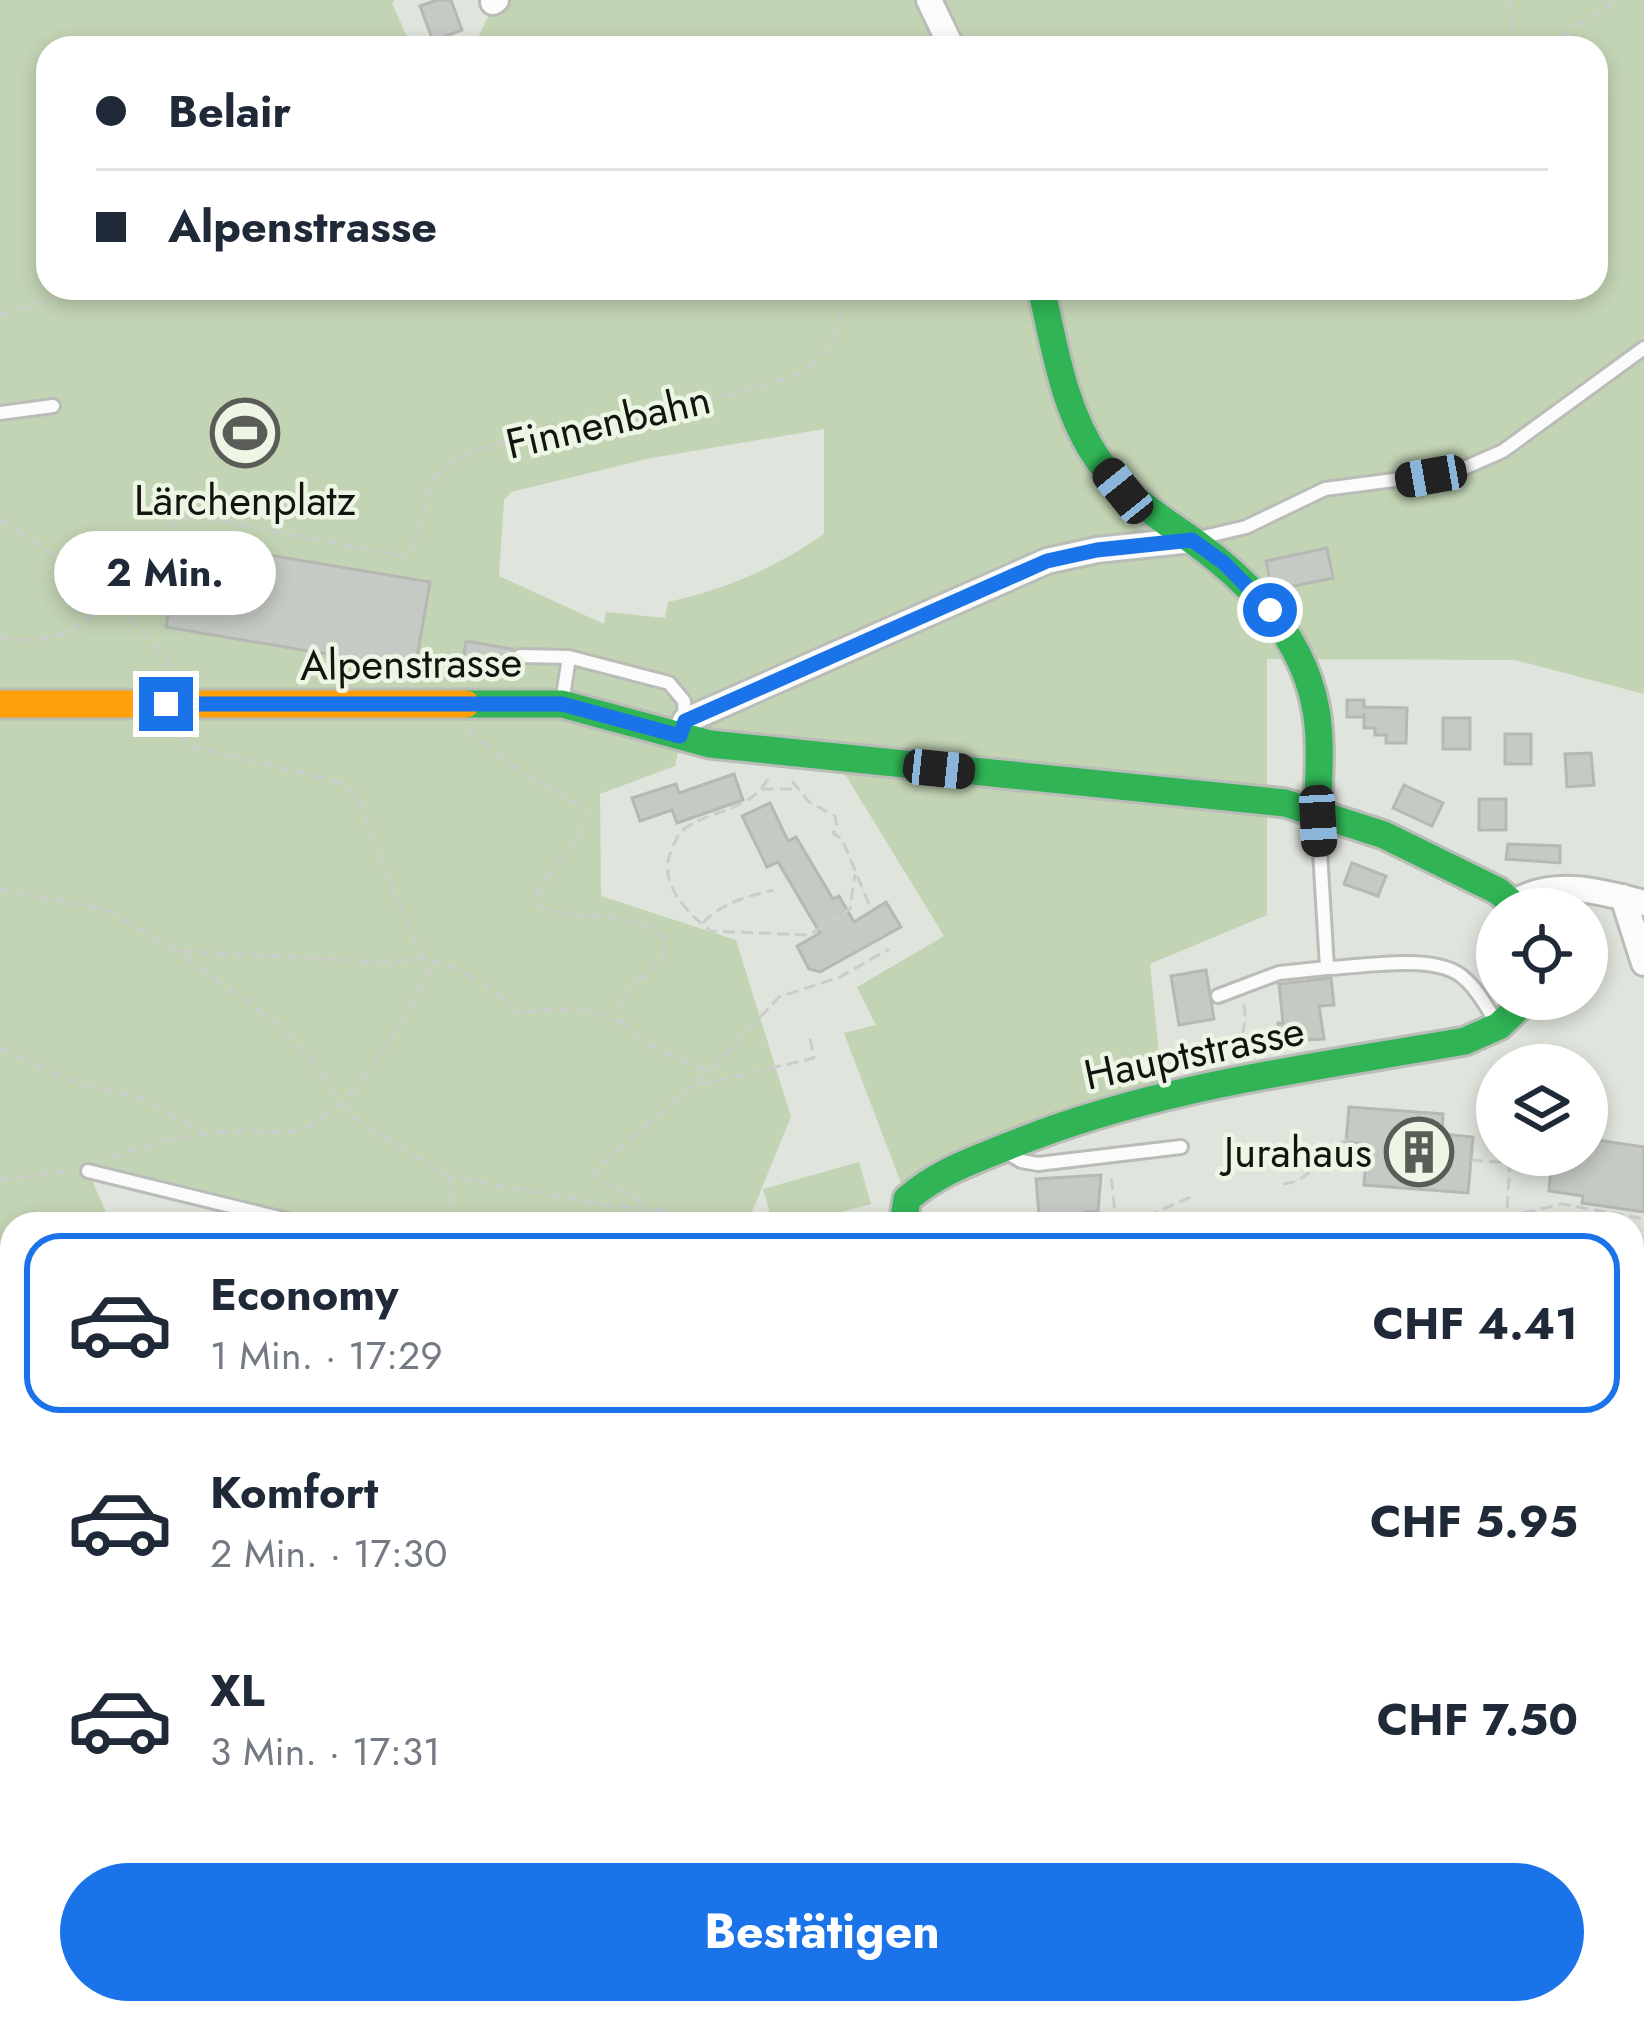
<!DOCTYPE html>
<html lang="de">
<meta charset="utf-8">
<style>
:root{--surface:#fff;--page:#f2f2f3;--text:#1f2937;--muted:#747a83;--line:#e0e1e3;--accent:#1a73e8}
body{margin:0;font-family:Jost,sans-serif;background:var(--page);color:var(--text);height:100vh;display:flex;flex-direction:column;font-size:45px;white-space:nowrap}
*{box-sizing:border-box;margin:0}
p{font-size:39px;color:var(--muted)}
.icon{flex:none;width:66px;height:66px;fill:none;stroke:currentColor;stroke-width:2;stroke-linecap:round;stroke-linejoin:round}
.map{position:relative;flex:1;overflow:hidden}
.sheet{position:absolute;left:0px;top:1212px;width:1644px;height:813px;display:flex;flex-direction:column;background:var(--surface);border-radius:36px 36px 0 0;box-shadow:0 6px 18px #0003}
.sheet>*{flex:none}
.guide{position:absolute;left:36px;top:36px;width:1572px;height:264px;border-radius:36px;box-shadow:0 6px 18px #0003;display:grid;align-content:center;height:264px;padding:0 60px;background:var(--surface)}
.fabs{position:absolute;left:1476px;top:888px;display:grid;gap:24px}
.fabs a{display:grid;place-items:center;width:132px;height:132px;border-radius:50%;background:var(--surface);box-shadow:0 6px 18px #0003;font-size:60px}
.end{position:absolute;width:54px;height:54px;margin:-27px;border:15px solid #1a73e8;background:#fff;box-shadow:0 0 0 6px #fff}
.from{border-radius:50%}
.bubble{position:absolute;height:84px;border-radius:42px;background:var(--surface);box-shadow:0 6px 18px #0003;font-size:39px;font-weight:700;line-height:84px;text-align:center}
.car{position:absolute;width:36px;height:72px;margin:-36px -18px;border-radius:15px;box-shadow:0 0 9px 3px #0007;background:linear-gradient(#222 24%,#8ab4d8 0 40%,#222 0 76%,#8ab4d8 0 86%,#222 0)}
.guide b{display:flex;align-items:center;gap:42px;height:114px;font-size:45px}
.guide b+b{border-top:3px solid var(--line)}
.guide i{width:30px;height:30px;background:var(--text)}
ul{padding:21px 0 0;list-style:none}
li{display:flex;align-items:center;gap:36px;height:180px;margin:0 24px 18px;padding:0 36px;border:6px solid transparent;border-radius:36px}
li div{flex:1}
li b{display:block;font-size:45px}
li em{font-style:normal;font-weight:700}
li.active{border-color:var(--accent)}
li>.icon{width:108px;height:108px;stroke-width:1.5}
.primary-button{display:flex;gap:24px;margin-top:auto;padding:24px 60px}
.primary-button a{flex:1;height:138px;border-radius:72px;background:var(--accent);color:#fff;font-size:48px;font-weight:700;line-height:138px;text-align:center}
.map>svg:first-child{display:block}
.green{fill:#c3d4b4;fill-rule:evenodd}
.building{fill:#c6cac4;stroke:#b6b9b3;stroke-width:3}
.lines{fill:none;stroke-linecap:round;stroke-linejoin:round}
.lane-casing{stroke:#b9bcb7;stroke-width:18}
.street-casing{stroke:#b9bcb7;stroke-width:30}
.fast-casing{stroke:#b9bcb7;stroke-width:33}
.slow-casing{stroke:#b9bcb7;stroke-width:33}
.path{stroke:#cbcdca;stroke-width:3;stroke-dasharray:12 6;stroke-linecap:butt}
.lane{stroke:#fafbfa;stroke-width:12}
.street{stroke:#fafbfa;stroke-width:24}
.fast{stroke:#30b455;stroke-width:27}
.slow{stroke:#ff9f0a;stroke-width:27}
.rail-casing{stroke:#b6b7b5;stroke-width:10}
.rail{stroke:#edf5e5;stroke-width:6;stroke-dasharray:18;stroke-linecap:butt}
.route{stroke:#1a73e8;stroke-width:15}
.labels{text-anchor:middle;stroke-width:9;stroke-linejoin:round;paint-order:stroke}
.street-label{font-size:42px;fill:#12140f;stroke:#edf5e5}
.poi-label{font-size:42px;fill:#12140f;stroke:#edf5e5}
</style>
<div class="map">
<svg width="1644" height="2023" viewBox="0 0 1644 2023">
<rect width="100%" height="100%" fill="#dfe4dc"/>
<path class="green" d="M0,0H395L392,3L412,48H48V288H1596V48H473L496,0H1644V694L1515,660L1267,659V915L1150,964L1163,1095L907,1199L844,1033L876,1025L857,987L944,936L843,771L678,752L675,766L600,794L601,896L736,940L791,1117L747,1224H304L89,1173L111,1224H12V2013H1495L1501,2023H0ZM824,429V534C775,568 726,589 668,602L665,618L606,612L604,624L499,576L504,500L511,492L651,458Z
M859,1162L871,1204L799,1224H773L763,1189Z
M1632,1414L1644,1417V2023H1528L1523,2013H1632Z"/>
<path class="building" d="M437,0H451L462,30L433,41L420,6Z
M180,540L430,582L415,669L166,627Z
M1327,548L1333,578L1279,589L1270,580L1266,561Z
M466,641L512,649L511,670L463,662Z
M1347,700H1364V707L1407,708L1406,743H1386V735H1375V728H1364V713V717H1347Z
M1443,718H1470V749H1443Z
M1505,734H1531V764H1505Z
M1591,753L1594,785L1567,787L1565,754Z
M734,774L743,800L677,823L672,810L640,821L632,798L676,784L679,793Z
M1404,785L1443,803L1432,826L1393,808Z
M1479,799H1506V830H1479Z
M770,803L788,841L796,837L833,899L839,896L854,922L886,902L901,927L820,972L809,969L797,946L820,933L778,862L767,867L742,816Z
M1508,844L1560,846V863L1506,859Z
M1352,863L1386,876L1378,896L1344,884Z
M1206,970L1214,1019L1179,1025L1171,976Z
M1331,978L1334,1005L1319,1006L1324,1039L1279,1041L1278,1023H1283L1279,984Z
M1349,1107L1443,1114L1442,1134L1473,1137L1468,1193L1364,1185L1367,1144L1346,1142Z
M1590,1139L1644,1147V1212L1582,1203L1583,1196L1549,1191L1552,1155H1587Z
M1101,1175L1098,1211L1084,1212L1085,1224H1054L1053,1214L1039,1215L1036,1179Z"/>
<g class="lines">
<defs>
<path id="lane" d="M0,413L53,406
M1199,538L1246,527L1325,489L1455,472L1503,451L1644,348
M520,656L569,657
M562,703L569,657L669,683L684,701L685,721
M1327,968C1364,967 1438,952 1465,979C1479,991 1488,1010 1498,1025
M1218,996L1279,973L1327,968L1318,818
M1008,1153L1021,1161L1038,1164L1181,1147
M88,1171L304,1224
M1636,1284L1644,1281"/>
<path id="street" d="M929,0L952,48
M493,2L496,0
M680,736L685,721L1047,561L1097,550L1192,540
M1623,897L1644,963
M1513,903C1553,878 1601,891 1644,903
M1632,1258L1644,1260"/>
<path id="fast" d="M1041,288C1055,347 1063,410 1099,461C1124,496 1161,518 1196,543C1252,584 1304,640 1316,710C1322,744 1318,777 1318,811
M466,704H562L710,744L1285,803L1384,835L1498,891L1519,909
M903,1224L907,1199C940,1171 972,1161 1011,1145C1156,1086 1312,1068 1465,1041L1499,1026L1527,999"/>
<path id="slow" d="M0,704H466"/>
</defs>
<use href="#lane" class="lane-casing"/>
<use href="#street" class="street-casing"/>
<use href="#fast" class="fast-casing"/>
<use href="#slow" class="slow-casing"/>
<path class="path" d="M1509,0L1516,48
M1544,48L1617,0
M0,315L80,288
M0,519C50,548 149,626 178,676
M0,638C54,643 72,637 109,598C120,586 134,577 145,565C169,537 147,529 195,516L403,556C430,538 417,497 438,474C474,434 589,430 640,418C691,406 741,391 791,377C828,360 843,330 843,288
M467,729L505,762L580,805L587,813L582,831L537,892L540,906C579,925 640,905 667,943C662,974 619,984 618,1014C639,1046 675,1057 709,1071L594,1171L598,1181L637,1198L645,1208
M768,779C748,812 716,808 687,827C678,832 675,842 671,851C657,881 687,914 711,931L809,935L850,909L855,874
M792,781L809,802L835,816L837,827L833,833L842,839L871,909
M762,789H794
M0,889L108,910L175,950L277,1023L308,1056L354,1118L448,1176L604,1205L664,1210L694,1224
M703,923C721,903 748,896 774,890
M180,951L380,962L426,959L457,969L489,987L518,1013C560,1008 586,1004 624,1025
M0,1048L71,1081L144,1099L206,1135
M1216,1058C1241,1044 1248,1032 1244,1004
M711,1070L779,997L840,977L889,949
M699,1085L814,1058L810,1038
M111,1158C150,1142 197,1133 238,1131C256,1129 276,1134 294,1131C350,1120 405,1018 430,972L382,865L359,797L337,781L196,748L175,733
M1471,1160L1510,1163L1506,1224
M1512,1162L1517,1158L1551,1161
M448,1176L454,1217L449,1224
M0,1180L69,1171
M1283,1184C1311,1182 1323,1153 1347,1139
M639,1211L648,1224
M1506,1217L1562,1204L1644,1219
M1094,1224L1093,1216L1115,1214L1111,1174
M1130,1224L1195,1195
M0,1346L12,1350
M0,1503L12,1513
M1632,1559L1644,1568
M1632,1613L1644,1618
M1632,1704L1638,1706L1632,1721
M1632,1777L1644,1781
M0,1803L12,1806
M1632,1921H1644
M1632,1971V1980
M152,2013L154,2023
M436,2013L453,2023
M602,2013L622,2023
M735,2013L737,2023
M1526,2013L1547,2023
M1613,2013L1617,2023
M549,2023L551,2013
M1619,2023L1620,2013"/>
<use href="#lane" class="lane"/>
<use href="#street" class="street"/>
<use href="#fast" class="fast"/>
<use href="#slow" class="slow"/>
<defs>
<path id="rail" d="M1511,2013L1516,2023"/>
</defs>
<use href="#rail" class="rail-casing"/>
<use href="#rail" class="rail"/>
</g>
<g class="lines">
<path class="route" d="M166,704H562L680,736L685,721L1047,561L1097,550L1192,540L1224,563L1270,610"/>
</g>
<defs>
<symbol id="stadium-ring" viewBox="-11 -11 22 22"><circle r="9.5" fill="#edf5e5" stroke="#5a5d57" stroke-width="1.5"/><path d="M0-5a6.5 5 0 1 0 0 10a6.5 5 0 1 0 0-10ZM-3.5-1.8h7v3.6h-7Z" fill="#5a5d57"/></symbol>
<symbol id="building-ring" viewBox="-11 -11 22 22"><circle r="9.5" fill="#edf5e5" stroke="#5a5d57" stroke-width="1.5"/><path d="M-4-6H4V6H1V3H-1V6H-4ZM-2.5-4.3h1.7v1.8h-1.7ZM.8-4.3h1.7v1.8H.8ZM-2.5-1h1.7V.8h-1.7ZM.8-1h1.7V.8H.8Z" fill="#5a5d57"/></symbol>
</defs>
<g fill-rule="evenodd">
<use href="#stadium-ring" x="207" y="395" width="76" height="76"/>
<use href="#building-ring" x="1381" y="1114" width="76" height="76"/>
</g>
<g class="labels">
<g class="street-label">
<text transform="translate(608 421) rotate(-13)" y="15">Finnenbahn</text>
<text transform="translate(411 663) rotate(-1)" y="15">Alpenstrasse</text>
<text transform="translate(1194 1052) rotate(-12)" y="15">Hauptstrasse</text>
</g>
<g class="poi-label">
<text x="245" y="515">Lärchenplatz</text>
<text x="1372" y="1167" text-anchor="end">Jurahaus</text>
</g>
</g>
</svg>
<div class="fabs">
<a><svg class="icon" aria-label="locate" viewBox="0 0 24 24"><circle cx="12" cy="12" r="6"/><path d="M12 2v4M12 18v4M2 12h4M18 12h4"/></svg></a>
<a><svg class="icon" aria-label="layers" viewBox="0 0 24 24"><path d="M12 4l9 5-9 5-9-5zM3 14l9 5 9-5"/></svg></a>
</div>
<i class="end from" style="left:1270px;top:610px"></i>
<i class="end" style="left:166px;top:704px"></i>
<div class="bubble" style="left:54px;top:531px;width:222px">2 Min.</div>
<i class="car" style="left:1431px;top:476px;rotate:260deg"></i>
<i class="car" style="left:1123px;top:491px;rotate:321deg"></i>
<i class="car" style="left:939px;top:769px;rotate:96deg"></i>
<i class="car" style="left:1318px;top:821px;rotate:177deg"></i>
<div class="guide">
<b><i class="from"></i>Belair</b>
<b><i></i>Alpenstrasse</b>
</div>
<section class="sheet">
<ul>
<li class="active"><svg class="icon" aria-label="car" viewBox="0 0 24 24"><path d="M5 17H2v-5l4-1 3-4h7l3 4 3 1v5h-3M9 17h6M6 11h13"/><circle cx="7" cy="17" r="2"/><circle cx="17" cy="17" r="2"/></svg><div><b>Economy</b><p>1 Min. · 17:29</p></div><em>CHF 4.41</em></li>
<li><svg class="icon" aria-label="car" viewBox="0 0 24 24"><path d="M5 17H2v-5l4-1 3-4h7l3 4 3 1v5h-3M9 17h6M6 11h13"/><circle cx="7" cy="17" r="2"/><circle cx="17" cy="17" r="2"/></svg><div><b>Komfort</b><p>2 Min. · 17:30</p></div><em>CHF 5.95</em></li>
<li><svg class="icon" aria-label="car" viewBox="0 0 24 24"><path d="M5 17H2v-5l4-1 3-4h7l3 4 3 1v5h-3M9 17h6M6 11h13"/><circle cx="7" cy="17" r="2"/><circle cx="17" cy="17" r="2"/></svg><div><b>XL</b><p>3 Min. · 17:31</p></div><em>CHF 7.50</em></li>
</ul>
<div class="primary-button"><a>Bestätigen</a></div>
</section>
</div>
